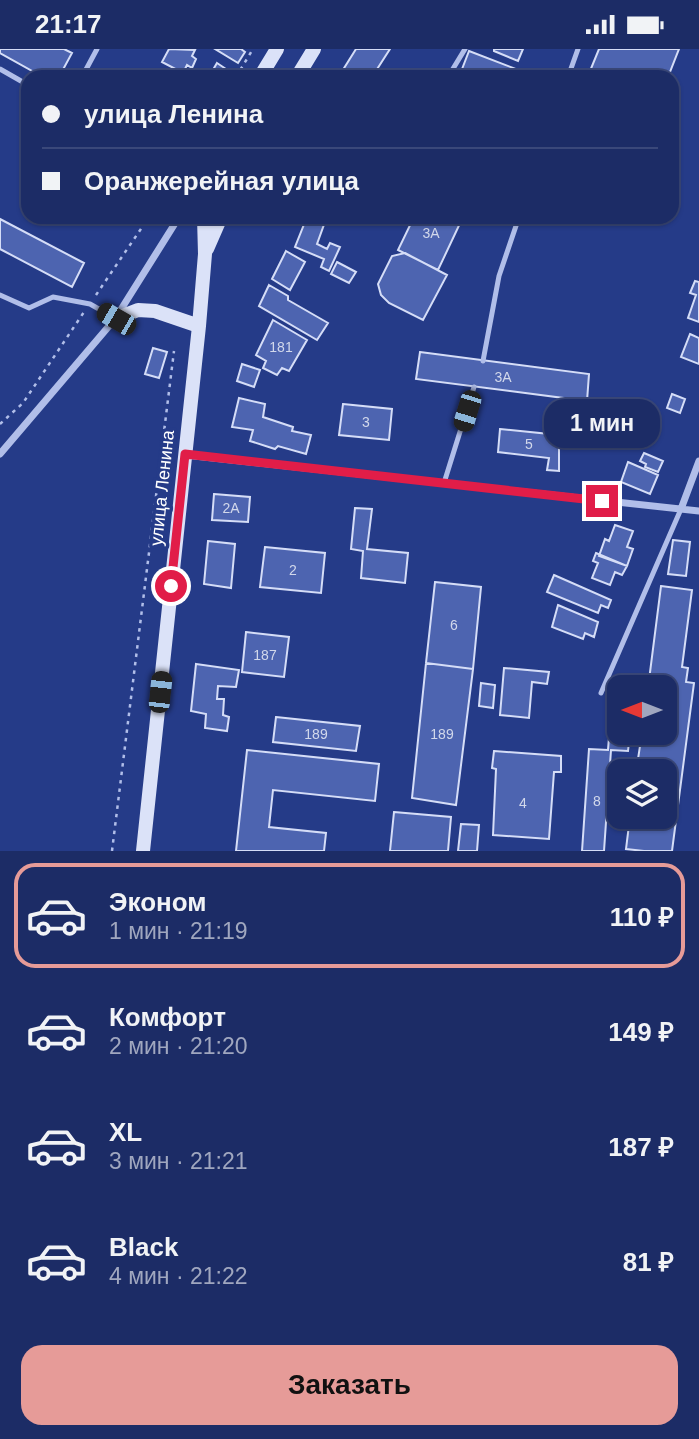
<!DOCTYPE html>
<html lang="ru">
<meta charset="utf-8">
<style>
:root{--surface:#1c2c66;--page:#29386f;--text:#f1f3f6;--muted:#a0a7bf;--line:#3a487a;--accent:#e69b98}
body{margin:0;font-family:Arial,sans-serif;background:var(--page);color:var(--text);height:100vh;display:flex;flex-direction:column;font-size:26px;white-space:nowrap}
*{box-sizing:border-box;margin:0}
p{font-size:23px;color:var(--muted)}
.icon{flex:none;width:38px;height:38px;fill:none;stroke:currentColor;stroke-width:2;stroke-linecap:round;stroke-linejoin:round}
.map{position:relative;height:802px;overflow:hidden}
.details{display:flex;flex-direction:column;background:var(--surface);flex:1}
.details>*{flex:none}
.top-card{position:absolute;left:21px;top:21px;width:658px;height:154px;border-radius:21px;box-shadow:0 2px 5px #0004,0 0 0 2px var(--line);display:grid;align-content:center;height:154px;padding:0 21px;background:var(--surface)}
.needle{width:46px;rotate:270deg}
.buttons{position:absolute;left:607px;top:626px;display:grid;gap:14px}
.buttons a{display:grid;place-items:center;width:70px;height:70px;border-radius:14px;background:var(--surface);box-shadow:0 2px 5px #0004,0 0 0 2px var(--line);font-size:35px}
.end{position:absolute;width:32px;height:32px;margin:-16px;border:9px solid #e11d48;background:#fff;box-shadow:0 0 0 4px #fff}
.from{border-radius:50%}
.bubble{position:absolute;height:49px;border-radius:21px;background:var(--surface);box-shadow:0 2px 5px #0004,0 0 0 2px var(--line);font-size:23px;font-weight:800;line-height:49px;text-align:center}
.car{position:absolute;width:21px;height:42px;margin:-21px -10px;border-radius:9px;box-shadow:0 0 5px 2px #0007;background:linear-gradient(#222 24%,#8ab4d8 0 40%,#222 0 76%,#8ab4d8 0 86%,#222 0)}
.top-card b{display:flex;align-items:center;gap:24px;height:66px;font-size:26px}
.top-card b+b{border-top:2px solid var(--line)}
.top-card i{width:18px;height:18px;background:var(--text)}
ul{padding:12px 0 0;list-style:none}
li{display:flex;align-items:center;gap:21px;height:105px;margin:0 14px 10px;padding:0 7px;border:4px solid transparent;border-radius:21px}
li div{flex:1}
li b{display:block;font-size:26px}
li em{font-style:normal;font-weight:800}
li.selected{border-color:var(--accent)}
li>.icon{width:63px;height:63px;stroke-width:1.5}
.button{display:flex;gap:14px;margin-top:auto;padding:14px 21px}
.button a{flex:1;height:80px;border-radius:21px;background:var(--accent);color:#111;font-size:28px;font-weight:800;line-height:80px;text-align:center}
.status{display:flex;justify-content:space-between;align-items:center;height:49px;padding:0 35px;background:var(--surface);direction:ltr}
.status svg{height:19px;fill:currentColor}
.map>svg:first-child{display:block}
.building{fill:#4d64b0;stroke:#d5ddf7;stroke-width:2}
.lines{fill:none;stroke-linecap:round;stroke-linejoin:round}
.path{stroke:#b1bee9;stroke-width:2.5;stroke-dasharray:3.5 5;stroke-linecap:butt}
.lane{stroke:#b1bee9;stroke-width:5}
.street{stroke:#b1bee9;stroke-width:7}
.secondary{stroke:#dbe2f8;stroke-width:14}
.route{stroke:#e11d48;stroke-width:9}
.labels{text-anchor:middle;stroke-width:7;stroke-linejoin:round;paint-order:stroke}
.number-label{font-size:14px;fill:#d2d8eb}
.street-label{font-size:18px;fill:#fff;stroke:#253b88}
</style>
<div class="status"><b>21:17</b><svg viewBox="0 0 49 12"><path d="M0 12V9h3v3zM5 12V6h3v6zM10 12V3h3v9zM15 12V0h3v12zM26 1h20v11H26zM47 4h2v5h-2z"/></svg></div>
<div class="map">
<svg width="699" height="802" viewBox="0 0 699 802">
<rect width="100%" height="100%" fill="#253b88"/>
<path class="building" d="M0,0H64L72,4L59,28H43L0,4Z
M169,0L195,1L192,7L196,10L192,19L187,16L183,24L162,13Z
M215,0H241L245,3L238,14Z
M356,0H390L372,28H347L341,24Z
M494,0H523L518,12L494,2Z
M599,0H679L668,28H605L590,22Z
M469,2L534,27L533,28H459Z
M217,14L232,24L230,28L210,26Z
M307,168L326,170L317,195L327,200L330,194L340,198L329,222L321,218L324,210L295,198Z
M414,168H463L438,221L398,201Z
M0,170L84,214L72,238L0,200Z
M286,202L305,213L290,241L272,230Z
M405,204L447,226L423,271L389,254L381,246L378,235L392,207Z
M337,213L356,223L349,234L331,225Z
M695,232L699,233V273L688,269L696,246L690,244Z
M269,236L288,247V251L328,274L317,291L259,257Z
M273,271L307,291L289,322L282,319L277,326L263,319L266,312L256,306Z
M690,285L699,289V315L681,308Z
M153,299L167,303L159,329L145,325Z
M420,303L589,325L587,352L416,330Z
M242,315L260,321L254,338L237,332Z
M672,345L685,350L680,364L667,359Z
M239,349L265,355L263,368L293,378L292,382L311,386L306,405L278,397L275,400L250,392L253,381L232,378Z
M630,353L652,363L638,395L616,385Z
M343,355L392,360L389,391L339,386Z
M500,380L559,386V422L547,421L549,409L498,403Z
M644,404L663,412L658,423L645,418L646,415L640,412Z
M628,413L658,426L650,445L621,433Z
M214,445L250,448L248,473L212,471Z
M355,459L372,460L367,500L408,504L405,534L361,529L363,502L351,500Z
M615,476L633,482L627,498L633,500L627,517L599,507L605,490L609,492Z
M673,491L690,493L686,527L668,525Z
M208,492L235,495L231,539L204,535Z
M265,498L325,504L321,544L260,538Z
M596,504L627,517L622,526L615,523L610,536L592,529L598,514L593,512Z
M554,526L611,551L608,559L601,556L598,564L547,543Z
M435,533L481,538L473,620L426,614Z
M661,537L692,541L682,618L688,619L686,633L694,634L672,802H644L626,800L630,768H665V723H636L642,684H665V639H648Z
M558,556L598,573L594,588L585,584L583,590L552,578Z
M246,583L289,588L284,628L242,623Z
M426,614L473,620L456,756L412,749Z
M196,615L239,621L236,638L218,637L217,650H224L223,666L229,668L227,682L205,679L206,665L191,662Z
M504,619L549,623L547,635L532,633L529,669L500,666Z
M481,634L495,636L493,659L479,657Z
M276,668L360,677L356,702L273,693Z
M610,675H620V684H630L628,702L611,701L604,802H582L589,700L608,701Z
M247,701L379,715L375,752L273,741L269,778L326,784L324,802H236Z
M494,702L561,707V723H554L549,790L493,786L496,720L492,719Z
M394,763L451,768L448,802H390Z
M461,775L479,776L477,802H458Z"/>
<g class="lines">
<path class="path" d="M236,28L253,0
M96,246L149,168
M0,375L23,354L84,263
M112,802L174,302"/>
<path class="lane" d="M0,20L28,36
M82,28L97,0
M448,28L465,0
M568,28L578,0
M0,246L29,259L53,248L90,255L113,268
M483,312L499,227L519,168
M444,434L474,338
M601,644L681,460"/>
<path class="street" d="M0,405L115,270L179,168
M185,406L699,462
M681,460L699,412"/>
<path class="secondary" d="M260,28L277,0
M297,28L314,0
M207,200L221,168
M115,270L138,261L155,262L199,277
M143,802L199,277L205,205L204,168"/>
</g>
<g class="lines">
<path class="route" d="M171,537L185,405L602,452"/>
</g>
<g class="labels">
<g class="number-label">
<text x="431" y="189">3А</text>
<text x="281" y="303">181</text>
<text x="503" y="333">3А</text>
<text x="366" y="378">3</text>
<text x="529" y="400">5</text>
<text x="231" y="464">2А</text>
<text x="293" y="526">2</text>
<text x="454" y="581">6</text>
<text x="265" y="611">187</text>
<text x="316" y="690">189</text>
<text x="442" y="690">189</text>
<text x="597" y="757">8</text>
<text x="523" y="759">4</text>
</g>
<g class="street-label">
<text transform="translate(162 439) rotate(-84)" y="6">улица Ленина</text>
</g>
</g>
</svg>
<div class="buttons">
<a><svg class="needle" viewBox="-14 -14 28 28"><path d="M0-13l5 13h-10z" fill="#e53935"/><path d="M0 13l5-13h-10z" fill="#a0a7bf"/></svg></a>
<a><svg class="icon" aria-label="layers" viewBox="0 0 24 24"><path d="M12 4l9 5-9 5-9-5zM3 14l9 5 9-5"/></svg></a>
</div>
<i class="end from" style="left:171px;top:537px"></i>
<i class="end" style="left:602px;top:452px"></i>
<div class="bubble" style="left:544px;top:350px;width:116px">1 мин</div>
<i class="car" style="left:116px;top:270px;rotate:300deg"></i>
<i class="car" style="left:467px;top:362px;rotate:197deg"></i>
<i class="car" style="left:160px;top:643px;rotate:6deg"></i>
<div class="top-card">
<b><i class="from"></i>улица Ленина</b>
<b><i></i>Оранжерейная улица</b>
</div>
</div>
<section class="details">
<ul>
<li class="selected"><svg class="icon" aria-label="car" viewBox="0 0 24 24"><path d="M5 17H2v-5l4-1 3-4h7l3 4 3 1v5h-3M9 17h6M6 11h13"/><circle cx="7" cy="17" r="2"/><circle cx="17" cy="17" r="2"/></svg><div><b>Эконом</b><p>1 мин · 21:19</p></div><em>110 ₽</em></li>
<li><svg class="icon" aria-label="car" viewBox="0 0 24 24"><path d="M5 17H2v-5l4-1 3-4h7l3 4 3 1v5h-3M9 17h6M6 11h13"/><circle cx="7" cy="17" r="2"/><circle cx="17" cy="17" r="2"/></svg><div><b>Комфорт</b><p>2 мин · 21:20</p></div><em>149 ₽</em></li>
<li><svg class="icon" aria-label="car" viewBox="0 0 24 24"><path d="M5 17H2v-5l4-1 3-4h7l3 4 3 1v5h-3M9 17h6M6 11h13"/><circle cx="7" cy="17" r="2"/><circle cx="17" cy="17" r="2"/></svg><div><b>XL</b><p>3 мин · 21:21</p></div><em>187 ₽</em></li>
<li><svg class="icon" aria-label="car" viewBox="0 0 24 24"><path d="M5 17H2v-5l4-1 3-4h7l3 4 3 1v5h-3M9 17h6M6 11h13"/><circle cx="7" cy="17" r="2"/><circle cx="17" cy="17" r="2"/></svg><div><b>Black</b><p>4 мин · 21:22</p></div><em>81 ₽</em></li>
</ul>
<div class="button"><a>Заказать</a></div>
</section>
